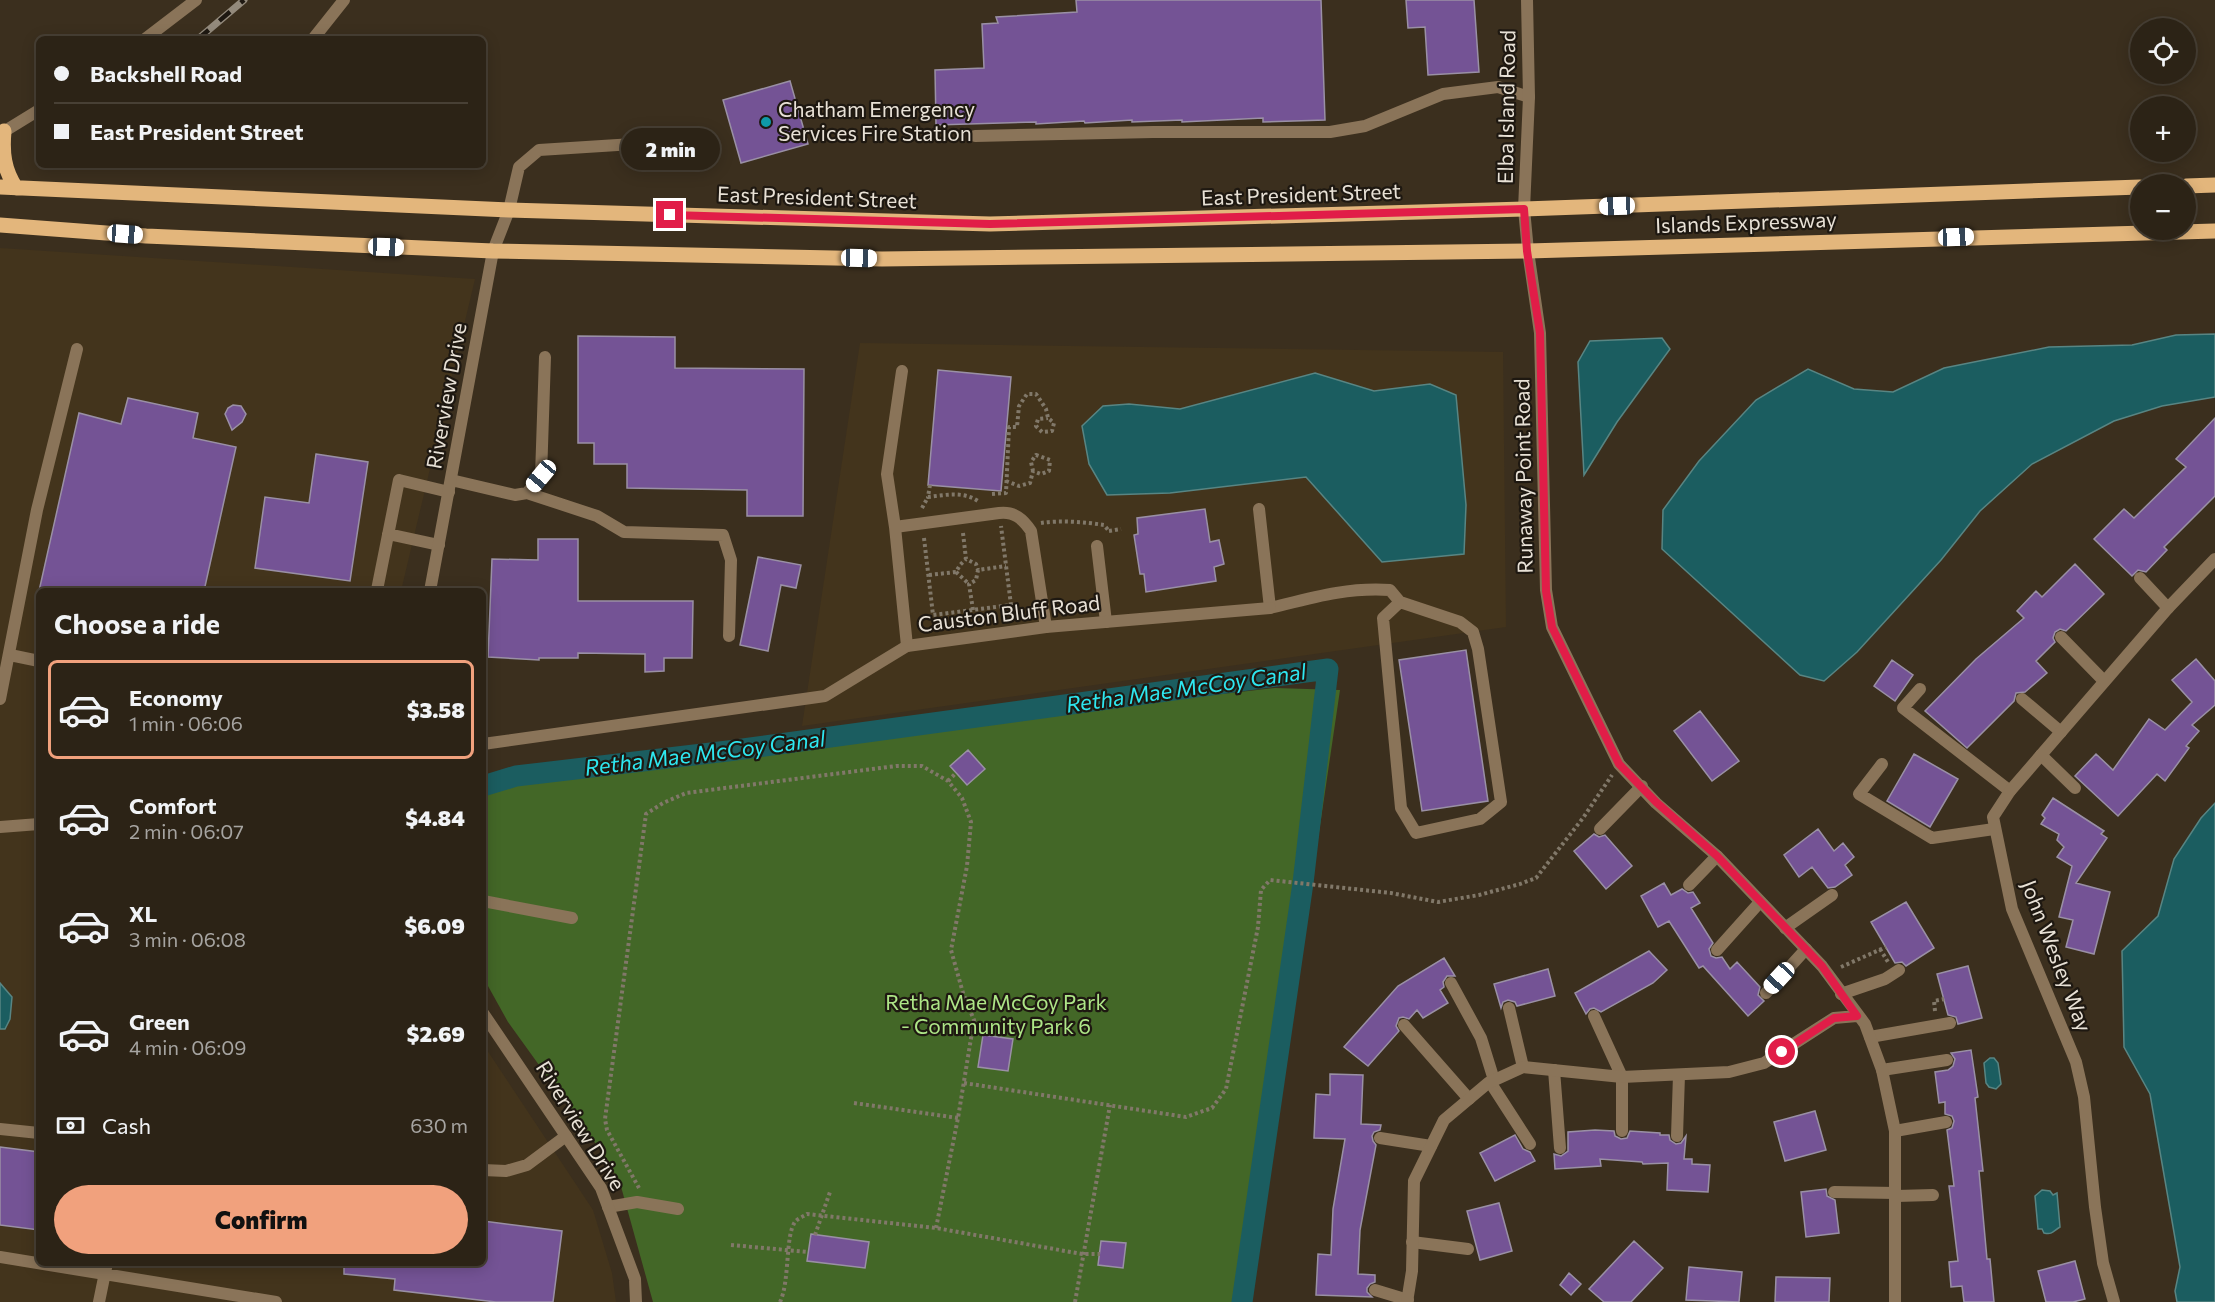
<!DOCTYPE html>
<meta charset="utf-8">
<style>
:root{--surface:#2c2316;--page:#342b1f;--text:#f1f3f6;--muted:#a6a4a1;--line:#484035;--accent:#f1a17d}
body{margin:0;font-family:Commissioner,sans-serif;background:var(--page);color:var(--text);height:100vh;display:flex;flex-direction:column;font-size:22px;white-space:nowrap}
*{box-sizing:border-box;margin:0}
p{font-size:20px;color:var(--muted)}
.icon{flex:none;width:33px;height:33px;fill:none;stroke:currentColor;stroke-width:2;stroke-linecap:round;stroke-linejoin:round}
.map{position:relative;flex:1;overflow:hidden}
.side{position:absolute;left:36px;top:588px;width:450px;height:678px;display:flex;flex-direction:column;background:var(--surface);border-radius:9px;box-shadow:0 3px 15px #0003,0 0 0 2px var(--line)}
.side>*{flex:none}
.guide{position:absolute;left:36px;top:36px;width:450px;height:132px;border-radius:9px;box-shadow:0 3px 15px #0003,0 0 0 2px var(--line);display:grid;align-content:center;height:132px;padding:0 18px;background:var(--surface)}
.tools{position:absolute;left:2130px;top:18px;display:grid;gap:12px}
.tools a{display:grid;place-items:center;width:66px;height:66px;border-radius:50%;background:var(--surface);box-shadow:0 3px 15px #0003,0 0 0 2px var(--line);font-size:30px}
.end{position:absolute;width:27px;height:27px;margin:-14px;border:8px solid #e11d48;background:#fff;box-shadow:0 0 0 3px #fff}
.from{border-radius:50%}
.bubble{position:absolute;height:42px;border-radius:21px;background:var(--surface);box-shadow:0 3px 15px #0003,0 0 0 2px var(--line);font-size:20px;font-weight:800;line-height:42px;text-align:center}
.car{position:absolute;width:18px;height:36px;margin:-18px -9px;border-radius:8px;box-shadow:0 0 4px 2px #0007;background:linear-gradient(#fff 24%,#345 0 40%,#fff 0 76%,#345 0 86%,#fff 0)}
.guide b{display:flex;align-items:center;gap:21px;height:57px;font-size:22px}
.guide b+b{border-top:2px solid var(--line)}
.guide i{width:15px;height:15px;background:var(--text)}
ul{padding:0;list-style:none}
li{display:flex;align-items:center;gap:18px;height:99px;margin:0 12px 9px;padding:0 6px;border:3px solid transparent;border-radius:9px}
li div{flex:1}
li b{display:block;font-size:22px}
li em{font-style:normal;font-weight:800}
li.active{border-color:var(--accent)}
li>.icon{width:54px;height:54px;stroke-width:1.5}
h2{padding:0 18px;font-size:27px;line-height:72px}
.pay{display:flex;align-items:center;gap:15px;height:66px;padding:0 18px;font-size:22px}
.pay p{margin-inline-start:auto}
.action{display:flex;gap:12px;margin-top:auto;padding:12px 18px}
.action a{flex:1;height:69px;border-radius:36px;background:var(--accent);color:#111;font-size:24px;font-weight:800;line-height:69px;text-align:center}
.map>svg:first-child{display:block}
.built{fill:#43341c}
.green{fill:#436727}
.water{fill:#1b5d60;stroke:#588583;stroke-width:1.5}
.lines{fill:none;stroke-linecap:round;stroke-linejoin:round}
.canal{stroke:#1b5d60;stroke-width:21}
.building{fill:#745395;stroke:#9a90a5;stroke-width:1.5}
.path{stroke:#817869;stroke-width:4;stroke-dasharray:3 3;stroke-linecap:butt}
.lane{stroke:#8a7459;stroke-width:12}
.street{stroke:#8a7459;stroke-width:12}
.primary{stroke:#e3b67c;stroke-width:15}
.rail-casing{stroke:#938a7c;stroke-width:7}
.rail{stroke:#1e1811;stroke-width:4.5;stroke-dasharray:14;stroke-linecap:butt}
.route{stroke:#e11d48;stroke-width:8}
.culture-dot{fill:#0f9aa8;stroke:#1e1811;stroke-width:2}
.labels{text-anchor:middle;stroke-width:4.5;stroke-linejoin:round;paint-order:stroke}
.street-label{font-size:21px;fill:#e8e1d6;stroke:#1e1811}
.poi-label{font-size:21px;fill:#e8e1d6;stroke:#1e1811;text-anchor:start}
.park-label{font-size:21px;fill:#aee687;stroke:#1e1811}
.water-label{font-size:22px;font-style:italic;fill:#2ee7f0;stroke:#1e1811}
</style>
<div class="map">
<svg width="2215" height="1302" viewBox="0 0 2215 1302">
<rect width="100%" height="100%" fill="#3b2f1e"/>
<path class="built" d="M0,248L475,279L401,591H39V1263H483V1044L593,1210L612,1273L616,1302H0Z
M860,343L1503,352L1506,627L802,726Z"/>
<path class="green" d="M1275,688L1340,690L1250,1302H653L620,1183L606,1158L508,1022L483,977V779Z"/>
<path class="water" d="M2215,334V397L2162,406L2114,421L2032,464L1980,511L1941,560L1857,652L1824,681L1800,675L1662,549L1663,510L1699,461L1756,400L1808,369L1854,389L1893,392L1944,368L2049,347L2132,345L2176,335Z
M1662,338L1670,349L1617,422L1584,475L1578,362L1590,341Z
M1315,373L1374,391L1430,384L1456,395L1466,505L1464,554L1382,562L1306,477L1170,493L1107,495L1089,464L1082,426L1103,406L1129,404L1180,409Z
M2215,803V1302H2177L2175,1291L2180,1267L2150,1094L2124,1047L2122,951L2158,916L2174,859L2201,818Z
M0,983L12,997L10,1019L5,1029H0Z
M1990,1058H1994L1998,1063L2001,1084L1996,1089L1989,1087L1986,1083L1984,1063Z
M2042,1190L2050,1191L2053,1195L2057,1193L2060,1227C2053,1231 2053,1235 2044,1233L2042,1229H2038L2035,1196Z"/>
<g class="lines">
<path class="canal" d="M483,786L516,776L728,751L1328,669L1303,883L1242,1302"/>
</g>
<path class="building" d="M1076,0H1321L1325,120L1263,122V118L1182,122V120L1132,122V120L1085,123L1084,121L1036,124V122L936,125L935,70L984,68L982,24L998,23L996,17L1077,12Z
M1406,0H1474L1479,72L1428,75L1425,27L1408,28Z
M790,81L808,144L741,163L723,100Z
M578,336L675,337V368L804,369L803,516H747V490L627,488V464H594V443H578Z
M938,370L1011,377L1001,491L928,485Z
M128,398L198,413L193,438L236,447L204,591H39L79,413L121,424Z
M233,405L241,406L246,414L242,422L232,430L225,414L228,408Z
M2215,418V496L2164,547L2167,550L2146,572L2138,570L2132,576L2094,539L2124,509L2134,518L2186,467L2176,459Z
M316,454L368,462L350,581L255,568L265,497L309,503Z
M1205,509L1210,542L1219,540L1224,564L1214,567L1216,581L1146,592L1144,574H1140L1134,535L1138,534L1137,518Z
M538,539H578V601H693L692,658H664V671L645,672V654L578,653V658H539V660L488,657L492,559L538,560Z
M758,557L801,565L796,588L781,585L768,651L740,645Z
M2075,564L2104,594L2066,631L2060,629L2055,632L2053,638L2055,642L2036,661L2047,673L2025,692L2016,693L2014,701L1967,748L1925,711L1976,659L2024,618L2017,611L2036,591L2042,597Z
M1466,650L1488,801L1422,811L1399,660Z
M2196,659L2215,681V705L2192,725L2199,731L2186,746L2189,748L2165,781L2157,774L2118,816L2075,776L2096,754L2113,770L2149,719L2165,730L2192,702L2172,680Z
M1892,660L1913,675L1895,701L1874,686Z
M1700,711L1739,761L1712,781L1674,731Z
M968,750L985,769L967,785L950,766Z
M1914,754L1958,779L1930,827L1887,801Z
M2053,798L2104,831L2101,834L2107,838L2076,883L2110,892L2094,954L2066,947L2073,920L2059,917L2072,866L2057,857L2064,847L2057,840L2059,834L2041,824L2045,818L2042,815Z
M1818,829L1834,851L1843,843L1854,857L1845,865L1852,875L1835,887L1828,888L1812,867L1799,877L1784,855Z
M1594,834L1599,837L1605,835L1632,866L1606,889L1574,851Z
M1664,883L1671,895L1682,889L1688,893L1693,892L1700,903L1691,908L1713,943L1709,949L1711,956L1716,958L1722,957L1730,969L1737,962L1760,987L1758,995L1764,1001L1748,1016L1703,966L1699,968L1669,921L1658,927L1641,896Z
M1906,902L1934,948L1906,966L1902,962L1895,963L1871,922Z
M1649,951L1667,970L1653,983L1601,1012L1594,1008L1590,1009L1586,1014L1575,993Z
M1444,958L1455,976H1447L1443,982L1444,987L1440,990L1448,1003L1423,1018L1417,1010L1409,1019L1403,1017L1399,1018L1396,1026L1399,1031L1368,1066L1344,1047L1398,986Z
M1968,966L1982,1018L1958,1024L1956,1017L1948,1015L1937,974Z
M1548,969L1555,996L1517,1006L1515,1002L1508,1000L1503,1002L1501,1008L1494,984Z
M983,1035L1013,1039L1008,1071L978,1067Z
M1971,1050L1978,1097L1975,1098L1983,1171H1979L1987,1259H1990L1994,1302H1964L1962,1286L1951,1287L1949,1262L1958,1261L1949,1186H1954L1947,1130L1952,1128L1954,1121L1952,1116L1945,1114V1102L1939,1103L1935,1072L1948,1070L1953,1066L1955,1059L1951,1053Z
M1330,1074L1363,1075L1361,1124L1381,1125L1380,1130L1374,1132L1372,1136L1373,1141L1376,1145L1360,1230L1358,1274L1375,1275V1282L1370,1284L1367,1288V1292L1372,1297L1316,1295L1318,1254L1331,1255L1333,1209L1345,1139L1314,1138L1316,1094L1330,1095Z
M1815,1111L1826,1150L1785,1161L1774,1122Z
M1595,1130L1614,1131L1615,1136L1621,1139L1627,1138L1630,1131L1660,1133V1135H1669L1670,1140L1676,1144L1681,1143L1686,1136L1684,1159H1692V1164L1710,1165L1708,1192L1667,1190L1668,1163L1643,1164L1642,1162L1600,1159L1601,1166L1555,1169L1554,1154L1561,1156L1568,1151V1132Z
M1515,1135L1523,1149L1530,1152L1535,1161L1495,1181L1480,1153Z
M0,1147L39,1152V1230L0,1225Z
M1826,1189L1827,1196L1835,1200L1839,1233L1806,1237L1801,1192Z
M1499,1203L1512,1251L1480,1260L1467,1211Z
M483,1221L562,1231L553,1302H496L394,1290L395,1279L344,1274V1263H483Z
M811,1234L869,1242L865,1268L807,1261Z
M1101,1241L1126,1243L1123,1268L1098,1265Z
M1634,1241L1663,1268L1631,1302H1604L1589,1289Z
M2075,1261L2085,1299L2073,1302H2046L2038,1271Z
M1689,1267L1742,1272L1739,1302L1686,1300Z
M1569,1273L1581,1284L1571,1295L1560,1285Z
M1776,1277L1830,1278L1829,1302H1775Z"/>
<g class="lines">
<path class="path" d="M1006,481L1019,486L1030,483L1033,471L1041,474L1049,471L1050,460L1036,455L1031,462L1033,471
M930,485L928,497C945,495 963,491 978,501
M992,494L1006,493L1009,427H1017L1019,406L1027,394H1036L1046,409L1048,418L1054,423L1052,431L1042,432L1036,426L1038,419L1048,418
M922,508L928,497
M1041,523C1060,520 1085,522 1104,525L1109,531
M1109,531L1121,529
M963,533L966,559L976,564L978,570
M924,538L933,615L1011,605L1001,526
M956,572L969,584
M929,575L956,572L960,565L966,559
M973,610L969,584L976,580L978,570L1006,566
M948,781L956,773
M1880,949L1888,962
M1841,967L1886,947
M1935,1011L1934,1001L1944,999
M964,1083L1186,1117L1212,1108L1226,1089L1258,927L1261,890L1270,880L1391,893L1438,902L1479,895L1520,884L1536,878L1583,818L1612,775
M854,1103L958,1118
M639,1188L607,1130L605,1119L646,814L663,803L686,793L896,766H922L948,781L962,798L971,822L967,866L951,950L963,993L974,1020L958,1118L936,1228
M815,1235L830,1192
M731,1245L808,1252
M780,1302C790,1281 785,1236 795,1222C797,1219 804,1216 807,1214L936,1228L1082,1254H1100
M1075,1302L1110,1105"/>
<path class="lane" d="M313,39L344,0
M975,136L1153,132H1330L1365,126L1443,94L1498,87L1529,97
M509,210L519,167L539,150L696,140
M451,480L515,495L527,493L541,476L545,357
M527,493L597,516L624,532L723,535L731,560L729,636
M1259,509L1270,608C1311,598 1347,587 1390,590L1400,602L1460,622L1473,632L1478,649L1501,802L1480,819L1416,833L1401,808L1383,618L1400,602
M895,527L887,474L902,371
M388,534L439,545
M1097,546L1106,622
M2140,578L2168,608
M379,591L377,590L399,480L449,492
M2061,637L2104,681
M907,646L895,527L999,513C1014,511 1023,519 1031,531L1046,627
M10,655L39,661
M1920,689L1903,708L2010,791
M0,699L37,510L77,349
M2022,699L2061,732
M2041,755L2075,788
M1882,764L1859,794L1932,838L1994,829
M1600,829L1642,786
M1689,885L1717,856
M483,901L572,918
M1785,928L1832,895
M1717,950L1760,902
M1451,983L1481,1038L1494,1080
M1766,993L1806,949
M1841,994L1885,979L1899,970
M1509,1008L1523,1067
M1594,1016L1622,1077V1131
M1404,1025L1469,1099
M1870,1037L1950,1023
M1554,1070L1560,1148
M1882,1070L1947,1060
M1490,1082L1530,1144
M0,1129L39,1133
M1895,1131L1946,1122
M1677,1136L1679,1075
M1380,1138L1431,1146
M483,1170L506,1171L527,1165L566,1136
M1834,1192L1896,1193
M1896,1196L1933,1195
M608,1207L637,1202L678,1209
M1412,1242L1468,1249
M0,1257L276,1302
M1375,1290L1408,1300
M99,1302L107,1263"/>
<path class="street" d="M1527,0L1529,97L1524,209L1528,251L1540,333L1546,590L1552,627L1619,764L1656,803L1717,856L1822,966L1865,1024L1882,1070L1895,1131V1302
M145,39L196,0
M0,134L39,110
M430,591L493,251L509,210
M483,744L825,696L907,646L1046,627L1270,608
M0,827L39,824
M483,1013L601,1188L635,1279L636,1302
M1407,1302L1412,1271L1414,1181L1444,1120L1488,1083L1523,1067L1622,1077L1729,1072L1764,1063L1834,1018L1857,1016
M2114,1302L2103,1263L2095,1207L2084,1097L2076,1062L2012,909L1993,817L2010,791L2168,608L2215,559"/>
<path class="primary" d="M4,131C2,153 4,170 16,188
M2186,186L2215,185
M0,187L509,210L990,224L1524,209L2140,187
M0,225L146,236L493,251L882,259L1528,251L2215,231"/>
<defs>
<path id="rail" d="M198,39L244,0"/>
</defs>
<use href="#rail" class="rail-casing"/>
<use href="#rail" class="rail"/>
</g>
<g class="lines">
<path class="route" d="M670,215L990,224L1524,209L1527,251L1540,333L1546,591L1552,627L1619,764L1656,802L1717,856L1822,966L1857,1016L1834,1018L1782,1052"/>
</g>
<circle class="culture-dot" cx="766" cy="122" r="6"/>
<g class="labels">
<g class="street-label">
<text transform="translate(1507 107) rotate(-89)" y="7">Elba Island Road</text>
<text transform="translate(1301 195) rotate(-2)" y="7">East President Street</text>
<text transform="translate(817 198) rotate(2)" y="7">East President Street</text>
<text transform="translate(1746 223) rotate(-2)" y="7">Islands Expressway</text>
<text transform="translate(447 396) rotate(-80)" y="7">Riverview Drive</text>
<text transform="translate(1524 476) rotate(-91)" y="7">Runaway Point Road</text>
<text transform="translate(1009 614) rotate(-7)" y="7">Causton Bluff Road</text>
<text transform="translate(2056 956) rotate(69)" y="7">John Wesley Way</text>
<text transform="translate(580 1126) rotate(58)" y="7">Riverview Drive</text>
</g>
<g class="poi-label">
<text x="778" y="117">Chatham Emergency<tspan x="778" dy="24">Services Fire Station</tspan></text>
</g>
<g class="park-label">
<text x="996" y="1010">Retha Mae McCoy Park<tspan x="996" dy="24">- Community Park 6</tspan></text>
</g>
<g class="water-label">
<text transform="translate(1186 688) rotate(-8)" y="8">Retha Mae McCoy Canal</text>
<text transform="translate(705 753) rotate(-7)" y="8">Retha Mae McCoy Canal</text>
</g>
</g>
</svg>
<div class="tools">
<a><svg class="icon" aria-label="locate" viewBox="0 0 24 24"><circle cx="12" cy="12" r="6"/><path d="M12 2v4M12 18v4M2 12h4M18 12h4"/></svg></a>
<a>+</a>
<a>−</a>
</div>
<i class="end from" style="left:1782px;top:1052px"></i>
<i class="end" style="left:670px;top:215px"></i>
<div class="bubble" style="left:621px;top:128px;width:99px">2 min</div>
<i class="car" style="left:1617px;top:206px;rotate:268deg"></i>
<i class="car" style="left:125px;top:234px;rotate:94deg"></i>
<i class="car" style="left:1956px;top:237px;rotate:88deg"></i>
<i class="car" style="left:386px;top:247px;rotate:92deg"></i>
<i class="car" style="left:859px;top:258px;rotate:91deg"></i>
<i class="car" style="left:541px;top:476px;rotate:220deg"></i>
<i class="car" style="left:1779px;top:978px;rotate:223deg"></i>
<div class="guide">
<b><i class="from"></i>Backshell Road</b>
<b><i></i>East President Street</b>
</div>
<section class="side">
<h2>Choose a ride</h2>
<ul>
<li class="active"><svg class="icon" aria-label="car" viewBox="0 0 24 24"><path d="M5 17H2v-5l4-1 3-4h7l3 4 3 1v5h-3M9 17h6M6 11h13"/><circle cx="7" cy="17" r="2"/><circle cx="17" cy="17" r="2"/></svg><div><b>Economy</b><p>1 min · 06:06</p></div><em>$3.58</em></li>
<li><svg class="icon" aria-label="car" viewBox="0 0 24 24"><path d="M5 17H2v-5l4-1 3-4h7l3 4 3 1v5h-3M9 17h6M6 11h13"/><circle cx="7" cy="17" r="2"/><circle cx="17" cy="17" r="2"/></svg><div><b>Comfort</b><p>2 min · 06:07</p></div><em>$4.84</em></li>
<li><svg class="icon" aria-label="car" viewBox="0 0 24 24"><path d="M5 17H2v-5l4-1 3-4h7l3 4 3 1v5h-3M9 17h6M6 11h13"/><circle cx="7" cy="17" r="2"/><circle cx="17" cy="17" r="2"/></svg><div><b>XL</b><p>3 min · 06:08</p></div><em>$6.09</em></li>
<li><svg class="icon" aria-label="car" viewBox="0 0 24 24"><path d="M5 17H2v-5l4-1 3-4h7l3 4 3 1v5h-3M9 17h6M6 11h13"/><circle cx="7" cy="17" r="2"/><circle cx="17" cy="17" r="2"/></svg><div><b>Green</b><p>4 min · 06:09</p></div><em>$2.69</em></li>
</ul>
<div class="pay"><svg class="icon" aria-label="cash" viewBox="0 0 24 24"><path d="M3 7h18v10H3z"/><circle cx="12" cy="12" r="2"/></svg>Cash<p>630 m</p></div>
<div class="action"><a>Confirm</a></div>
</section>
</div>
